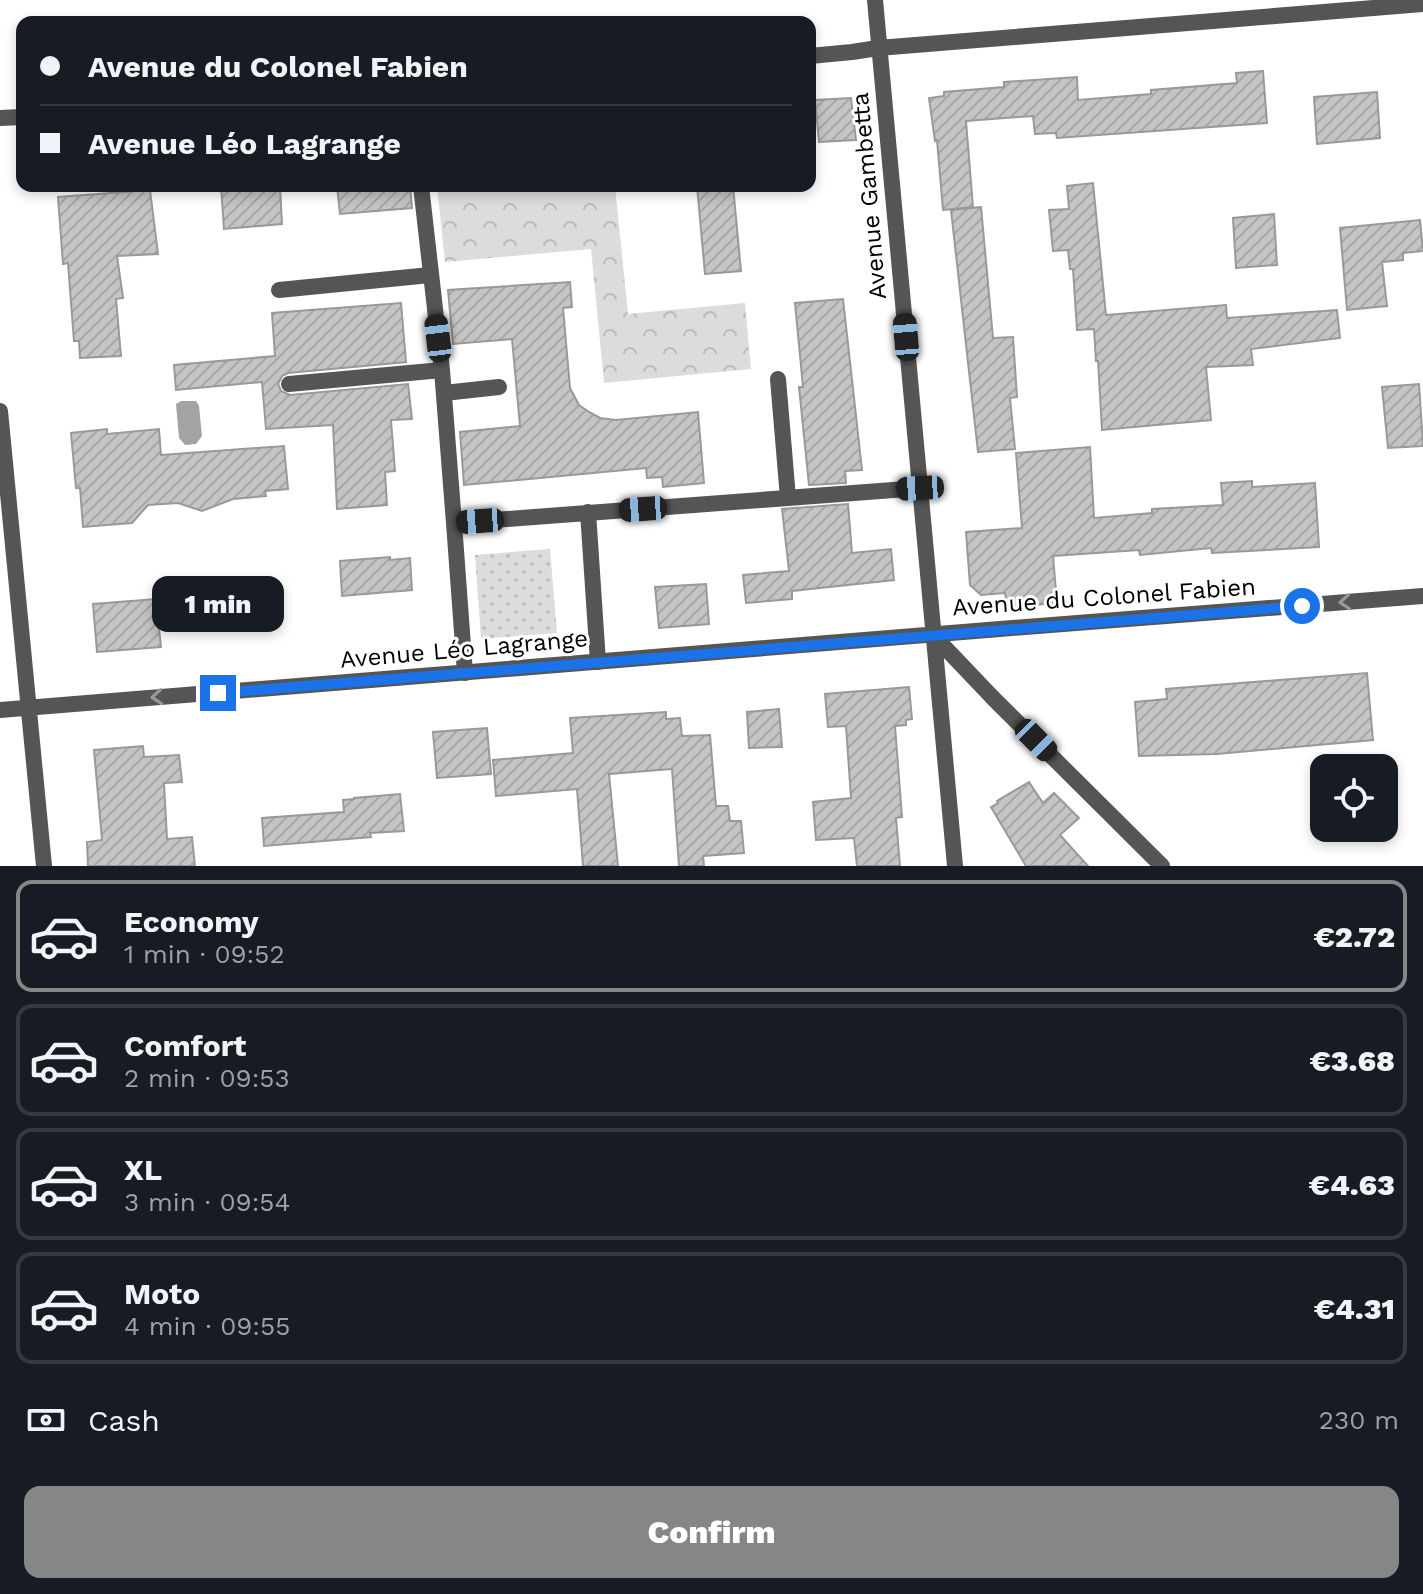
<!DOCTYPE html>
<meta charset="utf-8">
<style>
:root{--surface:#171b24;--page:#20242c;--text:#f1f3f6;--muted:#9ea1a6;--line:#363941;--accent:#858687}
body{margin:0;font-family:"Work Sans",sans-serif;background:var(--page);color:var(--text);height:100vh;display:flex;flex-direction:column;font-size:30px;white-space:nowrap}
*{box-sizing:border-box;margin:0}
p{font-size:26px;color:var(--muted)}
.icon{flex:none;width:44px;height:44px;fill:none;stroke:currentColor;stroke-width:2;stroke-linecap:round;stroke-linejoin:round}
.map{position:relative;height:866px;overflow:hidden}
.sheet{display:flex;flex-direction:column;background:var(--surface);flex:1}
.sheet>*{flex:none}
.hud{position:absolute;left:16px;top:16px;width:800px;height:176px;border-radius:16px;box-shadow:0 4px 12px #0003;display:grid;align-content:center;height:176px;padding:0 24px;background:var(--surface)}
.fabs{position:absolute;left:1310px;top:754px;display:grid;gap:16px}
.fabs a{display:grid;place-items:center;width:88px;height:88px;border-radius:16px;background:var(--surface);box-shadow:0 4px 12px #0003;font-size:40px}
.end{position:absolute;width:36px;height:36px;margin:-18px;border:10px solid #1a73e8;background:#fff;box-shadow:0 0 0 4px #fff}
.from{border-radius:50%}
.bubble{position:absolute;height:56px;border-radius:16px;background:var(--surface);box-shadow:0 4px 12px #0003;font-size:26px;font-weight:800;line-height:56px;text-align:center}
.car{position:absolute;width:24px;height:48px;margin:-24px -12px;border-radius:10px;box-shadow:0 0 6px 2px #0007;background:linear-gradient(#222 24%,#8ab4d8 0 40%,#222 0 76%,#8ab4d8 0 86%,#222 0)}
.hud b{display:flex;align-items:center;gap:28px;height:76px;font-size:30px}
.hud b+b{border-top:2px solid var(--line)}
.hud i{width:20px;height:20px;background:var(--text)}
ul{padding:14px 0 0;list-style:none}
li{display:flex;align-items:center;gap:24px;height:112px;margin:0 16px 12px;padding:0 8px;border:4px solid var(--line);border-radius:16px}
li div{flex:1}
li b{display:block;font-size:30px}
li em{font-style:normal;font-weight:800}
li.selected{border-color:var(--accent)}
li>.icon{width:72px;height:72px;stroke-width:1.5}
.pay{display:flex;align-items:center;gap:20px;height:88px;padding:0 24px;font-size:30px}
.pay p{margin-inline-start:auto}
.button{display:flex;gap:16px;margin-top:auto;padding:16px 24px}
.button a{flex:1;height:92px;border-radius:16px;background:var(--accent);color:#fff;font-size:32px;font-weight:800;line-height:92px;text-align:center}
.map>svg:first-child{display:block}
.grass{fill:url(#grass-dots)}
.park{fill:url(#park-crowns)}
.water{fill:#a3a3a3}
.building{fill:url(#building-hatch);stroke:#999;stroke-width:2}
.lines{fill:none;stroke-linecap:round;stroke-linejoin:round}
.lane{stroke:#555;stroke-width:16}
.street{stroke:#555;stroke-width:16}
.oneway{stroke:#999}
.route{stroke:#1a73e8;stroke-width:10}
.labels{text-anchor:middle;stroke-width:6;stroke-linejoin:round;paint-order:stroke}
.street-label{font-size:24px;fill:#000;stroke:#fff}
</style>
<div class="map">
<svg width="1423" height="866" viewBox="0 0 1423 866">
<defs>
<pattern id="grass-dots" width="8" height="8" patternUnits="userSpaceOnUse" patternTransform="scale(2)"><rect width="8" height="8" fill="#dcdcdc"/><path d="M2 2h.1M6 6h.1" fill="none" stroke="#bbb" stroke-width="1.8" stroke-linecap="round"/></pattern>
<pattern id="park-crowns" width="20" height="18" patternUnits="userSpaceOnUse" patternTransform="scale(2)"><rect width="20" height="18" fill="#dcdcdc"/><path d="M2 6a3 3 0 1 1 6 0M12 15a3 3 0 1 1 6 0" fill="none" stroke="#bbb"/></pattern>
<pattern id="building-hatch" width="6" height="6" patternUnits="userSpaceOnUse" patternTransform="scale(2)"><rect width="6" height="6" fill="#c4c4c4"/><path d="M-1 1l2-2M0 6l6-6M5 7l2-2" fill="none" stroke="#a7a7a7"/></pattern>
</defs>
<rect width="100%" height="100%" fill="#fff"/>
<path class="grass" d="M550,549L557,633L481,639L475,555Z"/>
<path class="park" d="M437,186H615L628,314L745,303L751,369L604,383L591,249L445,262Z"/>
<path class="water" d="M181,401H196L199,406L202,436L196,444L185,445L179,438L176,404Z"/>
<path class="building" d="M1263,71L1267,123L1057,138L1056,133L1035,134L1033,116L966,121L973,207L943,210L937,140L935,141L929,98L944,96V92L1004,87V82L1077,77L1078,100L1151,94V90L1237,83L1236,73Z
M1377,92L1380,138L1317,144L1314,97Z
M851,98L856,140L819,142L815,100Z
M1093,183L1106,315L1226,305L1227,318L1337,310L1340,338L1251,349L1253,365L1206,367L1211,420L1102,430L1098,361H1096L1094,329L1077,330L1073,269H1070L1068,250L1053,251L1049,210L1069,209L1067,186Z
M221,186H280L282,224L224,229Z
M337,186H410L412,208L340,214Z
M697,186H733L741,271L705,274Z
M150,190L158,254L117,256L123,298L116,299L121,356L80,358L79,341H74L68,263L63,264L58,197Z
M981,207L993,338L1013,337L1017,397L1010,398L1015,449L978,452L951,210Z
M1274,214L1277,265L1236,268L1233,218Z
M1420,220L1423,251L1403,253V260L1382,262L1387,306L1347,310L1340,228Z
M570,282L572,307L563,308L570,388L579,405L589,412L600,418L616,420L698,412L704,483L663,487L662,477L647,478L646,468L464,485L460,432L520,426L512,339L453,344L448,290Z
M843,299L862,470L845,471L846,483L809,485L799,387H803L795,303Z
M401,303L406,362L288,373L282,376L278,384L281,391L290,395L408,384L412,419L391,420L395,471L385,472L387,505L337,509L333,425L266,429L262,382L176,390L174,365L275,356L272,313Z
M1419,384L1423,446L1388,448L1382,387Z
M107,429V434L159,429L161,455L284,446L288,489L265,491L266,496L233,499L202,511L178,503L148,505L132,523L83,527L80,488H76L71,433Z
M1090,447L1094,518L1152,513V509L1223,505L1221,483L1252,481V487L1315,483L1319,547L1212,553L1211,548L1140,555L1139,550L1053,556L1057,603L1007,607L1005,593L981,595L970,585L966,532L1022,528L1016,453Z
M848,504L852,553L891,549L894,580L792,591V599L746,603L743,575L789,571L782,509Z
M390,557V560L410,558L412,590L342,596L340,561Z
M706,584L709,624L659,628L655,587Z
M156,599L161,647L97,652L93,604Z
M1367,673L1373,740L1217,754L1139,756L1135,702L1167,699L1166,689Z
M909,687L912,719L906,720V725L895,726L902,817L896,818L900,866H857L854,838L816,840L813,802L851,798L846,726L828,727L825,694Z
M779,709L782,747L749,748L747,712Z
M666,712V719L680,718L682,736L710,735L716,806H728L730,821H741L744,853L703,856L704,866H679L672,769L609,774L618,866H583L577,789L496,796L493,760L573,753L570,718Z
M487,728L491,774L437,778L433,732Z
M143,746L144,757L179,755L182,782L164,783L167,839L192,837L195,866H88L87,842L102,840L94,750Z
M1029,782L1043,803L1054,793L1079,818L1060,835L1088,866H1026L991,807L998,803L997,801Z
M400,794L404,831L370,833L371,837L264,846L262,818L344,812L343,800L354,799V798Z"/>
<g class="lines">
<path class="lane" d="M421,186L442,370L454,523L920,488
M279,290L430,275
M778,379L788,498
M289,384L442,370
M444,393L499,387
M588,512L598,662
M454,523L465,673"/>
<path class="street" d="M875,0L955,866
M810,56L852,52L878,48L1423,4
M0,118L22,117
M0,411L44,866
M933,635L993,698L1162,866
M0,710L1000,629L1423,596"/>
</g>
<defs><path id="oneway-chevron" d="M-2-3.5L2.5 0L-2 3.5" fill="none" stroke-width="1.6" stroke-linecap="round" stroke-linejoin="round" transform="scale(2)"/></defs>
<g class="oneway">
<use href="#oneway-chevron" transform="translate(1345 602) rotate(176)"/>
<use href="#oneway-chevron" transform="translate(157 697) rotate(175)"/>
</g>
<g class="lines">
<path class="route" d="M218,693L1302,606"/>
</g>
<g class="labels">
<g class="street-label">
<text transform="translate(869 196) rotate(-95)" y="8">Avenue Gambetta</text>
<text transform="translate(1104 597) rotate(-4)" y="8">Avenue du Colonel Fabien</text>
<text transform="translate(464 649) rotate(-5)" y="8">Avenue Léo Lagrange</text>
</g>
</g>
</svg>
<div class="fabs">
<a><svg class="icon" aria-label="locate" viewBox="0 0 24 24"><circle cx="12" cy="12" r="6"/><path d="M12 2v4M12 18v4M2 12h4M18 12h4"/></svg></a>
</div>
<i class="end from" style="left:1302px;top:606px"></i>
<i class="end" style="left:218px;top:693px"></i>
<div class="bubble" style="left:152px;top:576px;width:132px">1 min</div>
<i class="car" style="left:906px;top:337px;rotate:355deg"></i>
<i class="car" style="left:438px;top:338px;rotate:353deg"></i>
<i class="car" style="left:920px;top:488px;rotate:267deg"></i>
<i class="car" style="left:643px;top:509px;rotate:266deg"></i>
<i class="car" style="left:480px;top:521px;rotate:266deg"></i>
<i class="car" style="left:1036px;top:740px;rotate:135deg"></i>
<div class="hud">
<b><i class="from"></i>Avenue du Colonel Fabien</b>
<b><i></i>Avenue Léo Lagrange</b>
</div>
</div>
<section class="sheet">
<ul>
<li class="selected"><svg class="icon" aria-label="car" viewBox="0 0 24 24"><path d="M5 17H2v-5l4-1 3-4h7l3 4 3 1v5h-3M9 17h6M6 11h13"/><circle cx="7" cy="17" r="2"/><circle cx="17" cy="17" r="2"/></svg><div><b>Economy</b><p>1 min · 09:52</p></div><em>€2.72</em></li>
<li><svg class="icon" aria-label="car" viewBox="0 0 24 24"><path d="M5 17H2v-5l4-1 3-4h7l3 4 3 1v5h-3M9 17h6M6 11h13"/><circle cx="7" cy="17" r="2"/><circle cx="17" cy="17" r="2"/></svg><div><b>Comfort</b><p>2 min · 09:53</p></div><em>€3.68</em></li>
<li><svg class="icon" aria-label="car" viewBox="0 0 24 24"><path d="M5 17H2v-5l4-1 3-4h7l3 4 3 1v5h-3M9 17h6M6 11h13"/><circle cx="7" cy="17" r="2"/><circle cx="17" cy="17" r="2"/></svg><div><b>XL</b><p>3 min · 09:54</p></div><em>€4.63</em></li>
<li><svg class="icon" aria-label="car" viewBox="0 0 24 24"><path d="M5 17H2v-5l4-1 3-4h7l3 4 3 1v5h-3M9 17h6M6 11h13"/><circle cx="7" cy="17" r="2"/><circle cx="17" cy="17" r="2"/></svg><div><b>Moto</b><p>4 min · 09:55</p></div><em>€4.31</em></li>
</ul>
<div class="pay"><svg class="icon" aria-label="cash" viewBox="0 0 24 24"><path d="M3 7h18v10H3z"/><circle cx="12" cy="12" r="2"/></svg>Cash<p>230 m</p></div>
<div class="button"><a>Confirm</a></div>
</section>
